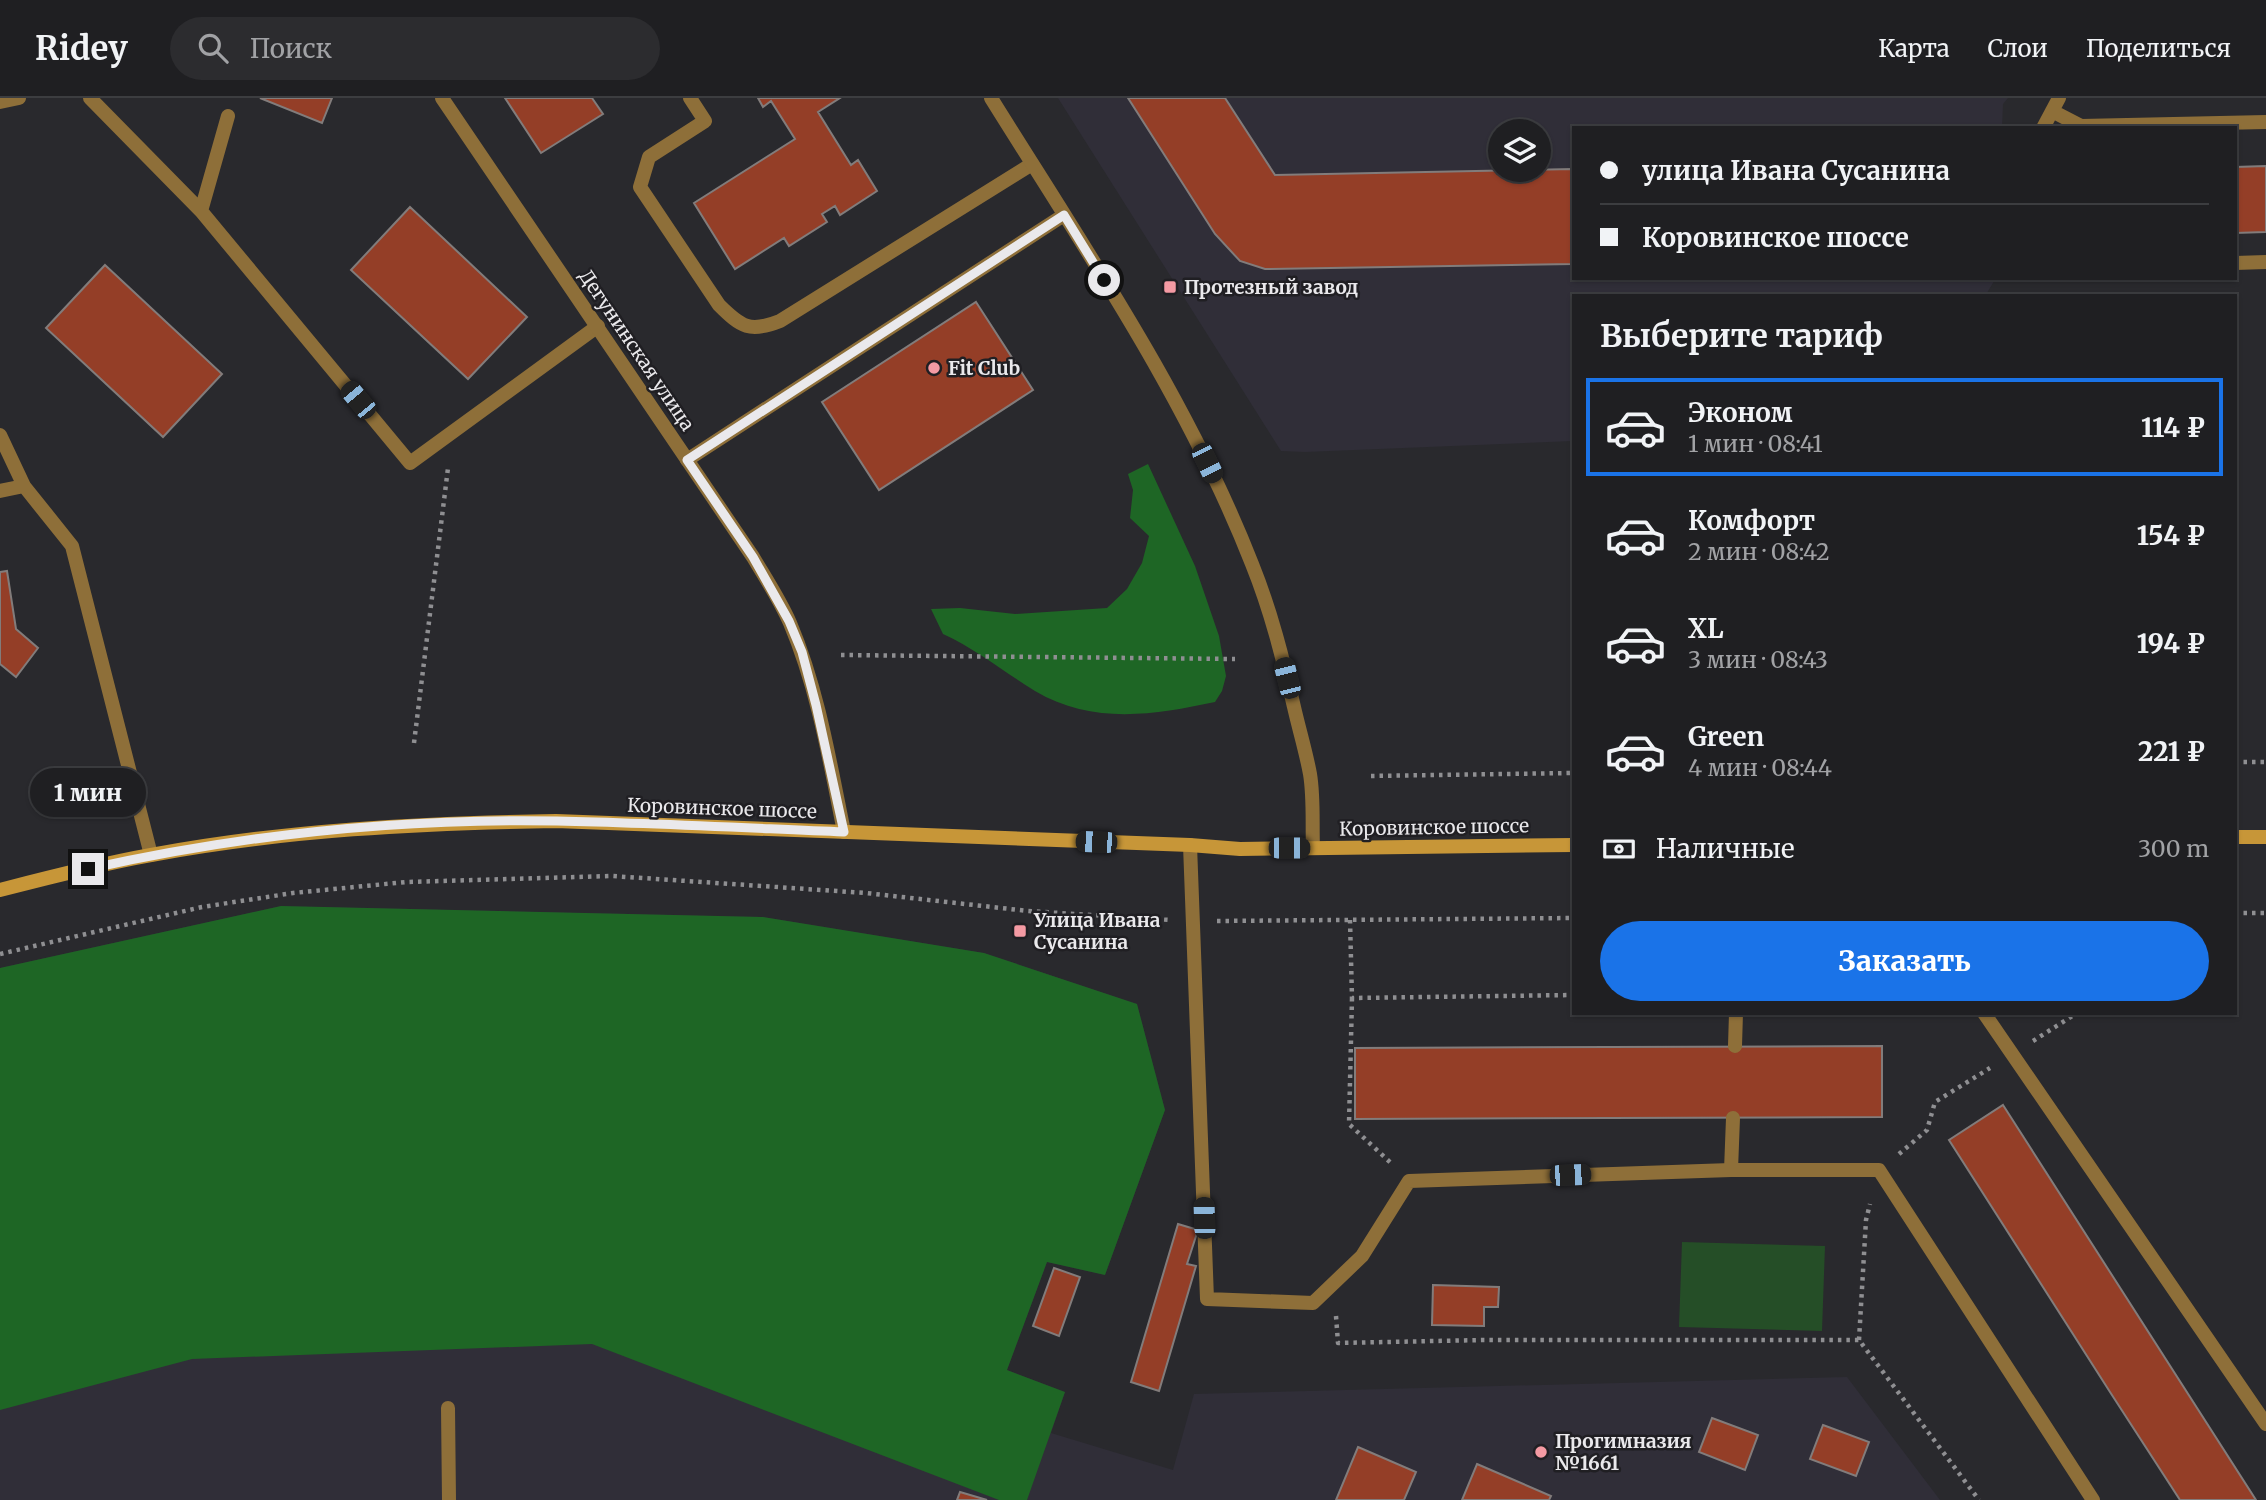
<!DOCTYPE html>
<html lang="ru">
<meta charset="utf-8">
<style>
:root{--surface:#1f1f22;--page:#2c2c2f;--text:#f1f3f6;--muted:#a1a2a5;--line:#3c3d40;--accent:#1a73e8}
body{margin:0;font-family:Merriweather,serif;background:var(--page);color:var(--text);height:100vh;display:flex;flex-direction:column;font-size:26px;white-space:nowrap}
*{box-sizing:border-box;margin:0}
p{font-size:23px;color:var(--muted)}
.icon{flex:none;width:38px;height:38px;fill:none;stroke:currentColor;stroke-width:2;stroke-linecap:round;stroke-linejoin:round}
.map{position:relative;flex:1;overflow:hidden}
.details{position:absolute;left:1572px;top:196px;width:665px;height:721px;display:flex;flex-direction:column;background:var(--surface);border-radius:0px;box-shadow:0 2px 5px #0004,0 0 0 2px var(--line)}
.details>*{flex:none}
.hud{position:absolute;left:1572px;top:28px;width:665px;height:154px;border-radius:0px;box-shadow:0 2px 5px #0004,0 0 0 2px var(--line);display:grid;align-content:center;height:154px;padding:0 28px;background:var(--surface)}
.tools{position:absolute;left:1488px;top:21px;display:grid;gap:14px}
.tools a{display:grid;place-items:center;width:63px;height:63px;border-radius:50%;background:var(--surface);box-shadow:0 2px 5px #0004,0 0 0 2px var(--line);font-size:35px}
.end{position:absolute;width:32px;height:32px;margin:-16px;border:9px solid #eae9ec;background:#111;box-shadow:0 0 0 4px #111}
.from{border-radius:50%}
.bubble{position:absolute;height:49px;border-radius:24px;background:var(--surface);box-shadow:0 2px 5px #0004,0 0 0 2px var(--line);font-size:23px;font-weight:800;line-height:49px;text-align:center}
.car{position:absolute;width:21px;height:42px;margin:-21px -10px;border-radius:9px;box-shadow:0 0 5px 2px #0007;background:linear-gradient(#222 24%,#8ab4d8 0 40%,#222 0 76%,#8ab4d8 0 86%,#222 0)}
.hud b{display:flex;align-items:center;gap:24px;height:66px;font-size:26px}
.hud b+b{border-top:2px solid var(--line)}
.hud i{width:18px;height:18px;background:var(--text)}
ul{padding:0;list-style:none}
li{display:flex;align-items:center;gap:21px;height:98px;margin:0 14px 10px;padding:0 14px;border:4px solid transparent;border-radius:0px}
li div{flex:1}
li b{display:block;font-size:26px}
li em{font-style:normal;font-weight:800}
li.selected{border-color:var(--accent)}
li>.icon{width:63px;height:63px;stroke-width:1.5}
h2{padding:0 28px;font-size:32px;line-height:84px}
.pay{display:flex;align-items:center;gap:18px;height:77px;padding:0 28px;font-size:26px}
.pay p{margin-inline-start:auto}
.button{display:flex;gap:14px;margin-top:auto;padding:14px 28px}
.button a{flex:1;height:80px;border-radius:42px;background:var(--accent);color:#fff;font-size:28px;font-weight:800;line-height:80px;text-align:center}
header{display:flex;align-items:center;gap:42px;box-sizing:border-box;height:98px;padding:0 35px;background:var(--surface);border-bottom:2px solid var(--line)}
header strong{font-size:33px}
nav{display:flex;gap:38px;margin-inline-start:auto;font-size:24px}
.search{width:490px;height:63px;background:var(--page);display:flex;align-items:center;gap:18px;box-sizing:border-box;padding:0 24px;border-radius:38px;color:var(--muted);font-size:26px}
.map>svg:first-child{display:block}
.built{fill:#302e38;fill-rule:evenodd}
.green{fill:#254e27}
.forest{fill:#1e6625}
.building{fill:#943e27;stroke:#827c7b;stroke-width:2}
.lines{fill:none;stroke-linecap:round;stroke-linejoin:round}
.path{stroke:#8f8f92;stroke-width:4.5;stroke-dasharray:3.5 5;stroke-linecap:butt}
.service{stroke:#8e6f39;stroke-width:14}
.minor{stroke:#8e6f39;stroke-width:14}
.tertiary{stroke:#8e6f39;stroke-width:14}
.secondary{stroke:#c79638;stroke-width:14}
.route{stroke:#eae9ec;stroke-width:9}
.poi-dot{fill:#f49aa3;stroke:#201f23;stroke-width:2.5}
.labels{text-anchor:middle;stroke-width:5;stroke-linejoin:round;paint-order:stroke}
.poi-label{font-size:19px;font-weight:bold;fill:#eae9ec;stroke:#201f23;text-anchor:start}
.street-label{font-size:19px;fill:#eae9ec;stroke:#201f23}
</style>
<header>
<strong>Ridey</strong>
<div class="search"><svg class="icon" aria-label="search" viewBox="0 0 24 24"><circle cx="10" cy="10" r="6"/><path d="M15 15l6 6"/></svg>Поиск</div>
<nav><a>Карта</a><a>Слои</a><a>Поделиться</a></nav>
</header>
<div class="map">
<svg width="2266" height="1402" viewBox="0 0 2266 1402">
<rect width="100%" height="100%" fill="#29292d"/>
<path class="built" d="M1058,0H2008L2003,6L2002,30H1573V180H1996L1985,198H1573V343L1305,354L1281,353ZM1500,33H1538V72H1500Z
M281,808L763,819L984,855L1137,906L1165,1012L1105,1177L1047,1164L1007,1272L1065,1294L1051,1335L1173,1372L1194,1296L1847,1279L1940,1402H0V870Z"/>
<path class="green" d="M1682,1144L1825,1148L1822,1233L1679,1229Z"/>
<path class="forest" d="M1148,366L1195,468L1219,538L1226,578L1222,593L1215,604C1154,617 1092,627 1035,593C1004,574 976,551 943,536L931,511L960,510L1015,516L1107,510L1127,491L1142,465L1149,438L1130,420L1133,392L1128,376Z
M281,808L763,819L984,855L1137,906L1165,1012L1105,1177L1047,1164L1007,1272L1065,1294L1027,1402H999L592,1246L192,1261L0,1312V870Z"/>
<path class="building" d="M260,0H332L322,25Z
M505,0H592L603,16L541,55Z
M758,0H840L818,14L851,67L858,62L877,93L840,117L835,108L822,116L827,124L789,148L784,140L735,171L694,105L795,41L771,3L763,9Z
M1128,0H1225L1275,77L1573,71V166L1265,171L1240,163L1215,136Z
M2266,68V134L2235,135V69Z
M410,109L527,219L468,281L351,172Z
M105,167L222,276L163,339L46,230Z
M976,204L1033,292L879,392L822,304Z
M7,473L16,531L38,550L16,579L0,566V474Z
M1882,948V1019L1355,1021V950Z
M2003,1007L2256,1402H2180L2110,1294L1949,1042Z
M1178,1126L1198,1132L1187,1166L1196,1168L1159,1293L1131,1284Z
M1054,1170L1080,1179L1059,1238L1033,1228Z
M1433,1187L1499,1189L1498,1209H1484V1228L1432,1227Z
M1712,1320L1758,1337L1745,1372L1699,1354Z
M1823,1327L1869,1344L1856,1378L1810,1361Z
M1358,1349L1416,1374L1404,1402H1336Z
M1477,1366L1551,1398L1549,1402H1462Z
M960,1394L987,1402H957Z"/>
<g class="lines">
<path class="path" d="M841,557L1235,561
M414,645L448,370
M2235,664H2266
M1371,678L1573,675
M2235,815H2266
M1350,822L1352,900L1573,897
M1217,823L1573,820
M0,856L202,809L293,795L406,784L612,778L866,795L1028,813L1170,822
M1352,900L1349,1026L1392,1066
M2033,943L2077,915
M1899,1056L1927,1032L1935,1004L1990,970
M1336,1218L1338,1245L1483,1242H1859L1979,1402
M1859,1242L1866,1122L1870,1106"/>
<path class="service" d="M90,0L201,113L410,365L598,228
M690,0L705,23L649,59L640,89L719,207C741,229 750,235 780,223L1032,66
M0,4L19,0
M2052,13L2081,28L2266,24
M2043,30L2059,0
M201,113L228,18
M2235,165L2266,164
M0,337L24,388L72,448L151,757
M687,362L1064,117
M0,393L24,388
M1190,747L1207,1201L1313,1205L1362,1158L1409,1083L1731,1072H1879L2093,1402
M1984,915L2266,1326
M1735,948L1736,915
M1731,1072L1733,1020
M448,1310L449,1402"/>
<path class="minor" d="M442,0L753,459C766,481 780,502 790,525C818,591 830,665 844,734"/>
<path class="tertiary" d="M991,0C1085,151 1187,300 1252,466C1271,513 1283,561 1294,609C1299,631 1306,654 1310,676C1314,700 1312,726 1313,750"/>
<path class="secondary" d="M2235,739H2266
M0,792C50,779 100,766 151,757C285,732 420,725 556,723L1190,747L1240,751L1573,747"/>
</g>
<g class="lines">
<path class="route" d="M88,771C241,737 400,720 557,723C653,725 748,730 844,734L816,607L802,554L789,523L753,459L687,362L1064,117L1104,182"/>
</g>
<g class="poi-dot">
<rect x="1163" y="182" width="14" height="14" rx="3.5"/>
<circle cx="934" cy="270" r="7"/>
<rect x="1013" y="826" width="14" height="14" rx="3.5"/>
<circle cx="1541" cy="1354" r="7"/>
</g>
<g class="labels">
<g class="poi-label">
<text x="1184" y="196">Протезный завод</text>
<text x="948" y="277">Fit Club</text>
<text x="1034" y="829">Улица Ивана<tspan x="1034" dy="22">Сусанина</tspan></text>
<text x="1555" y="1350">Прогимназия<tspan x="1555" dy="22">№1661</tspan></text>
</g>
<g class="street-label">
<text transform="translate(637 252) rotate(56)" y="7">Дегунинская улица</text>
<text transform="translate(722 710) rotate(2)" y="7">Коровинское шоссе</text>
<text transform="translate(1434 729) rotate(-1)" y="7">Коровинское шоссе</text>
</g>
</g>
</svg>
<div class="tools">
<a><svg class="icon" aria-label="layers" viewBox="0 0 24 24"><path d="M12 4l9 5-9 5-9-5zM3 14l9 5 9-5"/></svg></a>
</div>
<i class="end from" style="left:1104px;top:182px"></i>
<i class="end" style="left:88px;top:771px"></i>
<div class="bubble" style="left:30px;top:670px;width:116px">1 мин</div>
<i class="car" style="left:358px;top:302px;rotate:320deg"></i>
<i class="car" style="left:1207px;top:365px;rotate:154deg"></i>
<i class="car" style="left:1287px;top:580px;rotate:346deg"></i>
<i class="car" style="left:1096px;top:744px;rotate:272deg"></i>
<i class="car" style="left:1289px;top:750px;rotate:90deg"></i>
<i class="car" style="left:1570px;top:1077px;rotate:88deg"></i>
<i class="car" style="left:1204px;top:1120px;rotate:358deg"></i>
<div class="hud">
<b><i class="from"></i>улица Ивана Сусанина</b>
<b><i></i>Коровинское шоссе</b>
</div>
<section class="details">
<h2>Выберите тариф</h2>
<ul>
<li class="selected"><svg class="icon" aria-label="car" viewBox="0 0 24 24"><path d="M5 17H2v-5l4-1 3-4h7l3 4 3 1v5h-3M9 17h6M6 11h13"/><circle cx="7" cy="17" r="2"/><circle cx="17" cy="17" r="2"/></svg><div><b>Эконом</b><p>1 мин · 08:41</p></div><em>114 ₽</em></li>
<li><svg class="icon" aria-label="car" viewBox="0 0 24 24"><path d="M5 17H2v-5l4-1 3-4h7l3 4 3 1v5h-3M9 17h6M6 11h13"/><circle cx="7" cy="17" r="2"/><circle cx="17" cy="17" r="2"/></svg><div><b>Комфорт</b><p>2 мин · 08:42</p></div><em>154 ₽</em></li>
<li><svg class="icon" aria-label="car" viewBox="0 0 24 24"><path d="M5 17H2v-5l4-1 3-4h7l3 4 3 1v5h-3M9 17h6M6 11h13"/><circle cx="7" cy="17" r="2"/><circle cx="17" cy="17" r="2"/></svg><div><b>XL</b><p>3 мин · 08:43</p></div><em>194 ₽</em></li>
<li><svg class="icon" aria-label="car" viewBox="0 0 24 24"><path d="M5 17H2v-5l4-1 3-4h7l3 4 3 1v5h-3M9 17h6M6 11h13"/><circle cx="7" cy="17" r="2"/><circle cx="17" cy="17" r="2"/></svg><div><b>Green</b><p>4 мин · 08:44</p></div><em>221 ₽</em></li>
</ul>
<div class="pay"><svg class="icon" aria-label="cash" viewBox="0 0 24 24"><path d="M3 7h18v10H3z"/><circle cx="12" cy="12" r="2"/></svg>Наличные<p>300 m</p></div>
<div class="button"><a>Заказать</a></div>
</section>
</div>
